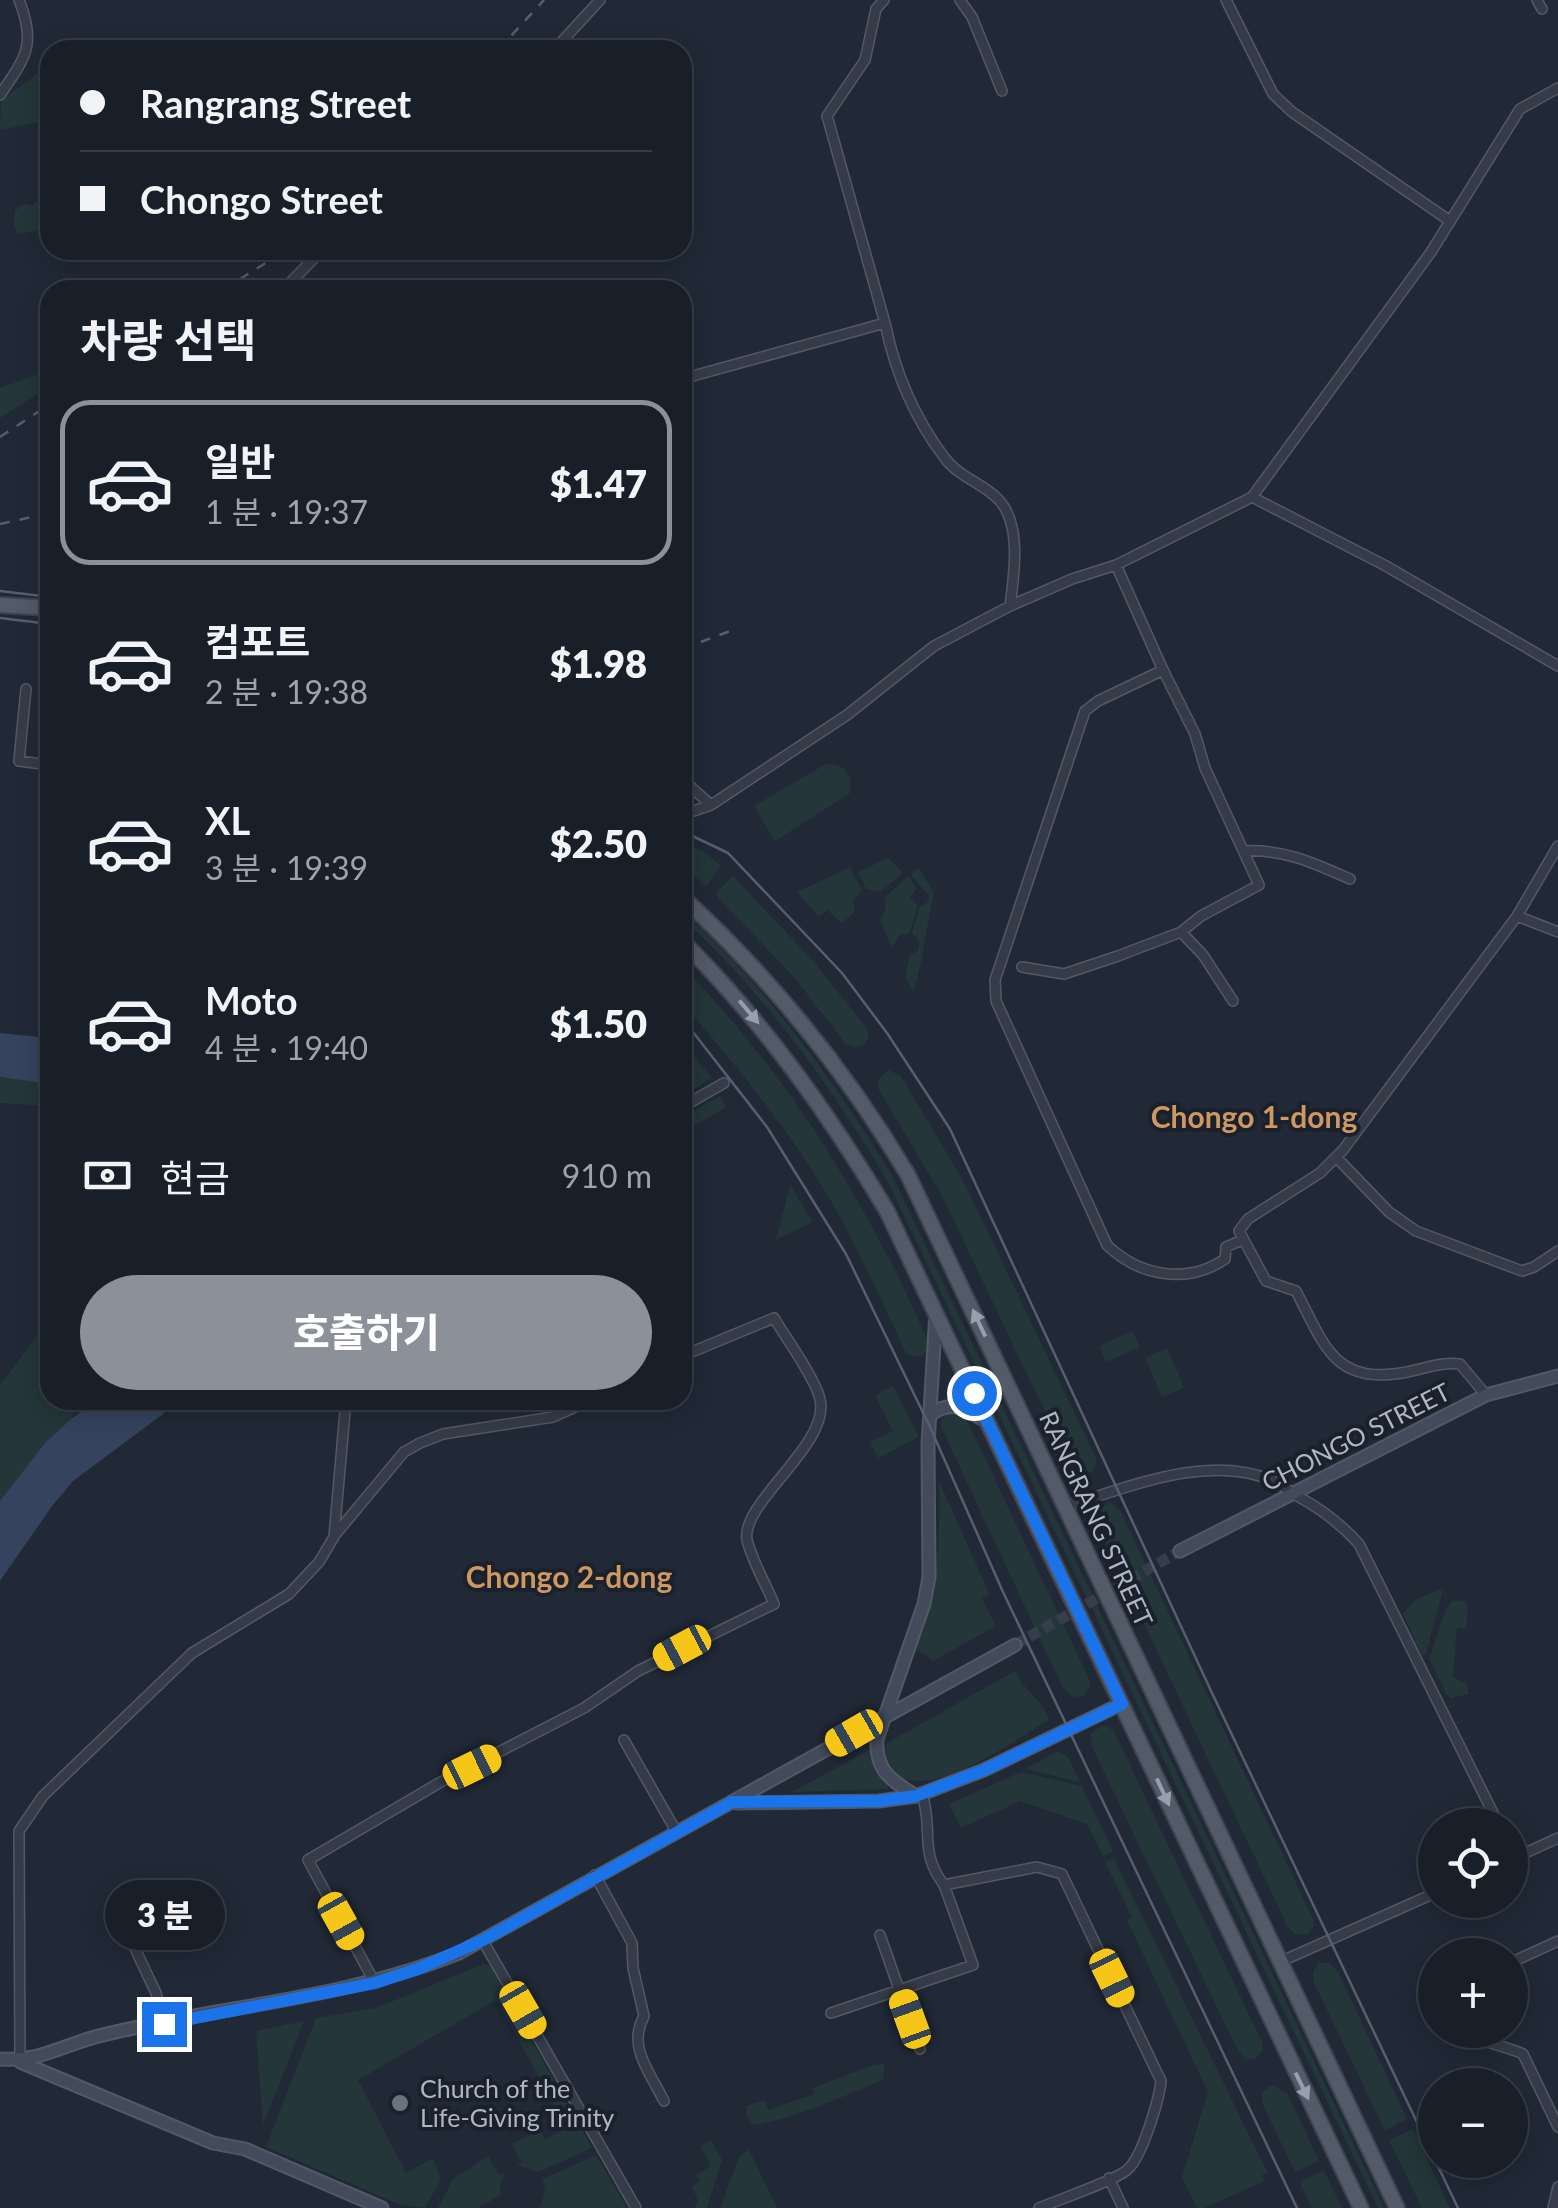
<!DOCTYPE html>
<html lang="ko">
<meta charset="utf-8">
<style>
:root{--surface:#191f29;--page:#262c35;--text:#f1f3f6;--muted:#9fa2a8;--line:#373d46;--accent:#8c9099}
body{margin:0;font-family:Lato,"Noto Sans KR",sans-serif;background:var(--page);color:var(--text);height:100vh;display:flex;flex-direction:column;font-size:38px;white-space:nowrap}
*{box-sizing:border-box;margin:0}
p{font-size:32px;color:var(--muted)}
.icon{flex:none;width:55px;height:55px;fill:none;stroke:currentColor;stroke-width:2;stroke-linecap:round;stroke-linejoin:round}
.map{position:relative;flex:1;overflow:hidden}
.details{position:absolute;left:40px;top:280px;width:652px;height:1130px;display:flex;flex-direction:column;background:var(--surface);border-radius:30px;box-shadow:0 5px 25px #0003,0 0 0 2px var(--line)}
.details>*{flex:none}
.guide{position:absolute;left:40px;top:40px;width:652px;height:220px;border-radius:30px;box-shadow:0 5px 25px #0003,0 0 0 2px var(--line);display:grid;align-content:center;height:220px;padding:0 40px;background:var(--surface)}
.fabs{position:absolute;left:1418px;top:1808px;display:grid;gap:20px}
.fabs a{display:grid;place-items:center;width:110px;height:110px;border-radius:50%;background:var(--surface);box-shadow:0 5px 25px #0003,0 0 0 2px var(--line);font-size:50px}
.end{position:absolute;width:45px;height:45px;margin:-22px;border:12px solid #1a73e8;background:#fff;box-shadow:0 0 0 5px #fff}
.from{border-radius:50%}
.bubble{position:absolute;height:70px;border-radius:35px;background:var(--surface);box-shadow:0 5px 25px #0003,0 0 0 2px var(--line);font-size:32px;font-weight:800;line-height:70px;text-align:center}
.car{position:absolute;width:30px;height:60px;margin:-30px -15px;border-radius:12px;box-shadow:0 0 8px 2px #0007;background:linear-gradient(#f5c518 24%,#345 0 40%,#f5c518 0 76%,#345 0 86%,#f5c518 0)}
.guide b{display:flex;align-items:center;gap:35px;height:95px;font-size:38px}
.guide b+b{border-top:2px solid var(--line)}
.guide i{width:25px;height:25px;background:var(--text)}
ul{padding:0;list-style:none}
li{display:flex;align-items:center;gap:30px;height:165px;margin:0 20px 15px;padding:0 20px;border:5px solid transparent;border-radius:30px}
li div{flex:1}
li b{display:block;font-size:38px}
li em{font-style:normal;font-weight:800}
li.on{border-color:var(--accent)}
li>.icon{width:90px;height:90px;stroke-width:1.5}
h2{padding:0 40px;font-size:45px;line-height:120px}
.pay{display:flex;align-items:center;gap:25px;height:110px;padding:0 40px;font-size:38px}
.pay p{margin-inline-start:auto}
.button{display:flex;gap:20px;margin-top:auto;padding:20px 40px}
.button a{flex:1;height:115px;border-radius:60px;background:var(--accent);color:#fff;font-size:40px;font-weight:800;line-height:115px;text-align:center}
.map>svg:first-child{display:block}
.green{fill:#243639}
.water{fill:#36435e}
.lines{fill:none;stroke-linecap:round;stroke-linejoin:round}
.secondary-tunnel{stroke:#363e4c;stroke-width:11;stroke-dasharray:11 5.5;stroke-linecap:butt}
.street-casing{stroke:#525965;stroke-width:12}
.secondary-casing{stroke:#525965;stroke-width:15}
.primary-casing{stroke:#3e4451;stroke-width:18}
.street{stroke:#353b48;stroke-width:9}
.secondary{stroke:#434a5b;stroke-width:11}
.primary{stroke:#535a68;stroke-width:14}
.tram{stroke:#575f6f;stroke-width:2.5}
.rail{stroke:#575f6f;stroke-width:2.5;stroke-dasharray:10 10;stroke-linecap:butt}
.oneway{fill:#989fad}
.route{stroke:#1a73e8;stroke-width:12}
.worship-dot{fill:#6b7280;stroke:#1a202c;stroke-width:4}
.labels{text-anchor:middle;stroke-width:8;stroke-linejoin:round;paint-order:stroke}
.street-label{font-size:25px;fill:#afb6c4;stroke:#1a202c}
.poi-label{font-size:25px;fill:#afb6c4;stroke:#1a202c;text-anchor:start}
.quarter-label{font-size:30px;font-weight:bold;fill:#ce9860;stroke:#1a202c}
</style>
<div class="map">
<svg width="1558" height="2208" viewBox="0 0 1558 2208">
<rect width="100%" height="100%" fill="#212937"/>
<path class="green" d="M46,71L50,74V120L0,130L1,101L38,73Z
M46,196L50,198V235L45,237L38,231L18,234L14,225L15,211L23,204L32,205Z
M50,370V386L0,418V388Z
M826,764C845,763 855,776 849,794L775,841L754,806Z
M682,842L706,853L721,866L706,886L683,865Z
M888,858L903,873L880,892L866,889L858,872Z
M850,867L862,890L853,901L855,911L842,923L827,910L819,917L797,892Z
M918,868L934,892C926,926 924,960 913,992L905,977L909,957L919,949V940L912,933L920,906L927,903L929,896L911,875Z
M733,876L814,962L868,1030V1039L862,1046L853,1047L845,1043L794,977L715,894Z
M908,876L917,888L910,897L918,906L910,932L899,936L892,948L880,920L886,910L884,898Z
M683,911C766,987 835,1081 893,1177L1384,2208H1378L887,1180C831,1086 764,993 683,919Z
M683,967C791,1079 865,1199 928,1341V1350L922,1356H911L905,1351C875,1287 846,1220 806,1161C769,1105 727,1055 683,1004Z
M683,1043L712,1078L683,1096Z
M888,1070L901,1076L965,1184L1096,1458V1467L1090,1473L1081,1475L1073,1470L942,1196L879,1090L878,1080Z
M0,1077L50,1084V1106L0,1103Z
M720,1096L726,1107L699,1123L683,1127V1117Z
M790,1185L813,1222L776,1240Z
M50,1318V1400H67L74,1409L72,1418L45,1443L0,1501V1385Z
M1132,1331L1140,1347L1106,1362L1099,1346Z
M1167,1348L1184,1388L1162,1397L1145,1358Z
M893,1386L919,1437L878,1458L870,1442L893,1431L875,1395Z
M947,1412L962,1413L966,1418L1088,1677L1090,1687L1084,1696L1073,1697L1063,1688L942,1429L941,1420Z
M939,1481L989,1593L982,1599L996,1626L933,1661L916,1649C940,1594 939,1540 939,1481Z
M1109,1502L1120,1510L1313,1919L1314,1925L1308,1934L1296,1935L1288,1927L1096,1523V1509Z
M1443,1589L1426,1654L1422,1656L1403,1614L1416,1599Z
M1452,1601H1462L1468,1606L1466,1628H1457L1453,1677L1467,1684L1469,1694L1451,1698L1446,1694L1429,1659L1446,1609Z
M1015,1671C1024,1691 1044,1701 1049,1720C1019,1738 925,1805 894,1772C886,1763 885,1754 887,1743Z
M1101,1726L1109,1727L1115,1734L1262,2042L1263,2050L1256,2058L1247,2060L1238,2051L1091,1745V1734Z
M873,1748C875,1767 887,1779 888,1789L792,1792Z
M1058,1751L1069,1758L1080,1782L1025,1769Z
M1021,1772L1082,1786L1113,1851L1103,1856L1087,1824L1020,1801L961,1828L949,1804Z
M1114,1858L1267,2172L1262,2175L1265,2181L1204,2208H1197L1182,2177L1208,2092L1127,1920L1132,1917L1105,1862Z
M1319,1963H1330L1338,1972L1407,2119L1385,2130L1313,1981V1971Z
M484,1964L490,1966L592,2148L538,2172L517,2165L522,2162L511,2144L540,2130L545,2140L567,2127L496,2000L358,2080L406,2173L433,2158L441,2179L425,2208L398,2204L266,2147L316,2018L376,2008Z
M304,2021L263,2125L256,2031Z
M885,2063L883,2080C842,2096 797,2119 753,2125L747,2116L746,2106L764,2100L768,2110L814,2094L813,2088L873,2065Z
M1272,2085L1287,2093L1319,2161L1295,2172L1262,2103V2092Z
M1413,2129L1450,2208H1422L1389,2140Z
M711,2140L722,2160L707,2208H695L698,2201L692,2186L700,2182L696,2175L711,2166L701,2146Z
M749,2150L777,2208H720L740,2155Z
M596,2155L627,2208H539L545,2193L543,2179Z
M488,2156L498,2174H505L500,2184L501,2194L479,2208H438L453,2179Z
M1324,2170L1342,2208H1312L1300,2182Z"/>
<path class="water" d="M0,1033L50,1038V1084L0,1077Z
M100,1400H175L163,1414L73,1481L52,1506L0,1581V1501L45,1443L72,1418Z"/>
<g class="lines">
<path class="secondary-tunnel" d="M1015,1645L1180,1551"/>
<defs>
<path id="street" d="M960,0L972,17L1002,91
M1226,0L1273,94L1292,112L1450,221
M1537,0L1542,9
M554,50L600,0
M0,95C25,58 37,45 19,0
M283,290L322,250
M885,323C895,372 913,416 944,457C958,477 983,483 999,500C1022,525 1014,576 1010,606
M682,379L885,323L827,116L865,60L876,9L884,0
M1252,497L1386,566L1558,666
M1116,565L1163,670L1098,701L1085,711L995,980L996,1001L1107,1245C1139,1276 1187,1285 1225,1259L1226,1247L1242,1240
M26,689L19,761L50,765
M682,779L711,805
M682,815L711,805L847,715L934,646L1010,606L1072,579L1116,565L1252,497L1431,252L1520,109L1558,88
M1245,851C1284,849 1314,863 1350,879
M1517,916L1558,846
M1181,932L1203,955L1233,1001
M1022,967L1064,974L1118,956L1181,932L1201,916L1259,885L1205,768L1195,734L1163,670
M682,1107L724,1083
M1336,1157L1389,1212L1416,1231L1522,1271L1534,1267L1558,1251
M1486,1395L1460,1364C1440,1362 1427,1368 1407,1372C1335,1386 1325,1347 1296,1291L1266,1281L1239,1231L1248,1219L1320,1173L1343,1150L1517,916L1558,932
M1064,1507C1127,1488 1209,1452 1273,1481C1282,1485 1291,1492 1299,1497C1323,1510 1341,1524 1359,1544L1499,1825
M335,1535L404,1452L420,1443L443,1434L553,1417L591,1400
M624,1740L676,1831
M922,1794C934,1829 918,1851 944,1885L1037,1867L1062,1874L1161,2081C1159,2100 1142,2158 1127,2170C1116,2180 1058,2200 1039,2208
M1510,1860L1558,1838
M595,1875L632,1943L633,1968L644,2016C627,2047 650,2072 664,2101
M880,1935L920,2049
M130,1938L156,1993L164,2024
M483,1941L636,2208
M1282,1961L1435,1893
M1510,1963L1558,1941
M375,1983L308,1860L439,1783L584,1708L638,1671L774,1604C766,1584 752,1561 747,1540C740,1503 831,1444 820,1399C815,1378 786,1338 774,1318L682,1356
M831,2013L973,1965L944,1885
M1472,2030C1486,2046 1504,2045 1523,2054L1558,2127
M20,2062L19,1831L43,1796L192,1653L289,1594L319,1562L334,1537L346,1400
M1109,2178L1123,2208
M1553,2208L1558,2187"/>
<path id="secondary" d="M931,1415C951,1398 968,1410 987,1422
M1180,1551L1486,1395L1558,1376
M916,1796C891,1780 875,1771 877,1739L924,1604L929,1577L928,1444L936,1312
M737,1803L879,1801L916,1796L984,1770L1121,1704
M0,2059C38,2062 59,2047 95,2037C216,2006 342,2000 459,1953L1015,1645
M20,2062L213,2143L245,2149L382,2208"/>
<path id="primary" d="M0,605L50,608
M682,897C772,979 846,1071 908,1175L1397,2208
M682,941C764,1022 828,1113 887,1211L1361,2208"/>
</defs>
<use href="#street" class="street-casing"/>
<use href="#secondary" class="secondary-casing"/>
<use href="#primary" class="primary-casing"/>
<use href="#street" class="street"/>
<use href="#secondary" class="secondary"/>
<use href="#primary" class="primary"/>
<path class="tram" d="M0,591L50,597
M0,618L50,624
M682,831L728,853L842,973L887,1033L950,1129L1212,1693L1435,2160
M682,1018L767,1127L846,1254L930,1427L1003,1592L1297,2208
M1435,2160L1458,2208"/>
<path class="rail" d="M498,50L544,0
M223,290L286,250
M0,437L50,404
M0,524L50,513
M682,649L733,630"/>
</g>
<defs><path id="oneway-solid" d="M-6-.8H1V-3.2L6.5 0L1 3.2V.8H-6Z" transform="scale(2.5)"/></defs>
<g class="oneway">
<use href="#oneway-solid" transform="translate(749 1012) rotate(50)"/>
<use href="#oneway-solid" transform="translate(979 1323) rotate(-115)"/>
<use href="#oneway-solid" transform="translate(1163 1792) rotate(65)"/>
<use href="#oneway-solid" transform="translate(1302 2086) rotate(64)"/>
</g>
<g class="lines">
<path class="route" d="M164,2024L375,1983L420,1968L483,1940L732,1802L879,1801L916,1796L984,1770L1122,1704L974,1393"/>
</g>
<circle class="worship-dot" cx="400" cy="2103" r="10"/>
<g class="labels">
<g class="street-label">
<text transform="translate(1356 1437) rotate(-27)" y="9">CHONGO STREET</text>
<text transform="translate(1096 1519) rotate(65)" y="9">RANGRANG STREET</text>
</g>
<g class="poi-label">
<text x="420" y="2098">Church of the<tspan x="420" dy="29">Life-Giving Trinity</tspan></text>
</g>
<g class="quarter-label">
<text x="1254" y="1128">Chongo 1-dong</text>
<text x="569" y="1588">Chongo 2-dong</text>
</g>
</g>
</svg>
<div class="fabs">
<a><svg class="icon" aria-label="locate" viewBox="0 0 24 24"><circle cx="12" cy="12" r="6"/><path d="M12 2v4M12 18v4M2 12h4M18 12h4"/></svg></a>
<a>+</a>
<a>−</a>
</div>
<i class="end from" style="left:974px;top:1393px"></i>
<i class="end" style="left:164px;top:2024px"></i>
<div class="bubble" style="left:105px;top:1880px;width:120px">3 분</div>
<i class="car" style="left:682px;top:1648px;rotate:242deg"></i>
<i class="car" style="left:854px;top:1733px;rotate:240deg"></i>
<i class="car" style="left:472px;top:1767px;rotate:64deg"></i>
<i class="car" style="left:341px;top:1921px;rotate:151deg"></i>
<i class="car" style="left:1112px;top:1978px;rotate:154deg"></i>
<i class="car" style="left:523px;top:2010px;rotate:150deg"></i>
<i class="car" style="left:910px;top:2019px;rotate:340deg"></i>
<div class="guide">
<b><i class="from"></i>Rangrang Street</b>
<b><i></i>Chongo Street</b>
</div>
<section class="details">
<h2>차량 선택</h2>
<ul>
<li class="on"><svg class="icon" aria-label="car" viewBox="0 0 24 24"><path d="M5 17H2v-5l4-1 3-4h7l3 4 3 1v5h-3M9 17h6M6 11h13"/><circle cx="7" cy="17" r="2"/><circle cx="17" cy="17" r="2"/></svg><div><b>일반</b><p>1 분 · 19:37</p></div><em>$1.47</em></li>
<li><svg class="icon" aria-label="car" viewBox="0 0 24 24"><path d="M5 17H2v-5l4-1 3-4h7l3 4 3 1v5h-3M9 17h6M6 11h13"/><circle cx="7" cy="17" r="2"/><circle cx="17" cy="17" r="2"/></svg><div><b>컴포트</b><p>2 분 · 19:38</p></div><em>$1.98</em></li>
<li><svg class="icon" aria-label="car" viewBox="0 0 24 24"><path d="M5 17H2v-5l4-1 3-4h7l3 4 3 1v5h-3M9 17h6M6 11h13"/><circle cx="7" cy="17" r="2"/><circle cx="17" cy="17" r="2"/></svg><div><b>XL</b><p>3 분 · 19:39</p></div><em>$2.50</em></li>
<li><svg class="icon" aria-label="car" viewBox="0 0 24 24"><path d="M5 17H2v-5l4-1 3-4h7l3 4 3 1v5h-3M9 17h6M6 11h13"/><circle cx="7" cy="17" r="2"/><circle cx="17" cy="17" r="2"/></svg><div><b>Moto</b><p>4 분 · 19:40</p></div><em>$1.50</em></li>
</ul>
<div class="pay"><svg class="icon" aria-label="cash" viewBox="0 0 24 24"><path d="M3 7h18v10H3z"/><circle cx="12" cy="12" r="2"/></svg>현금<p>910 m</p></div>
<div class="button"><a>호출하기</a></div>
</section>
</div>
